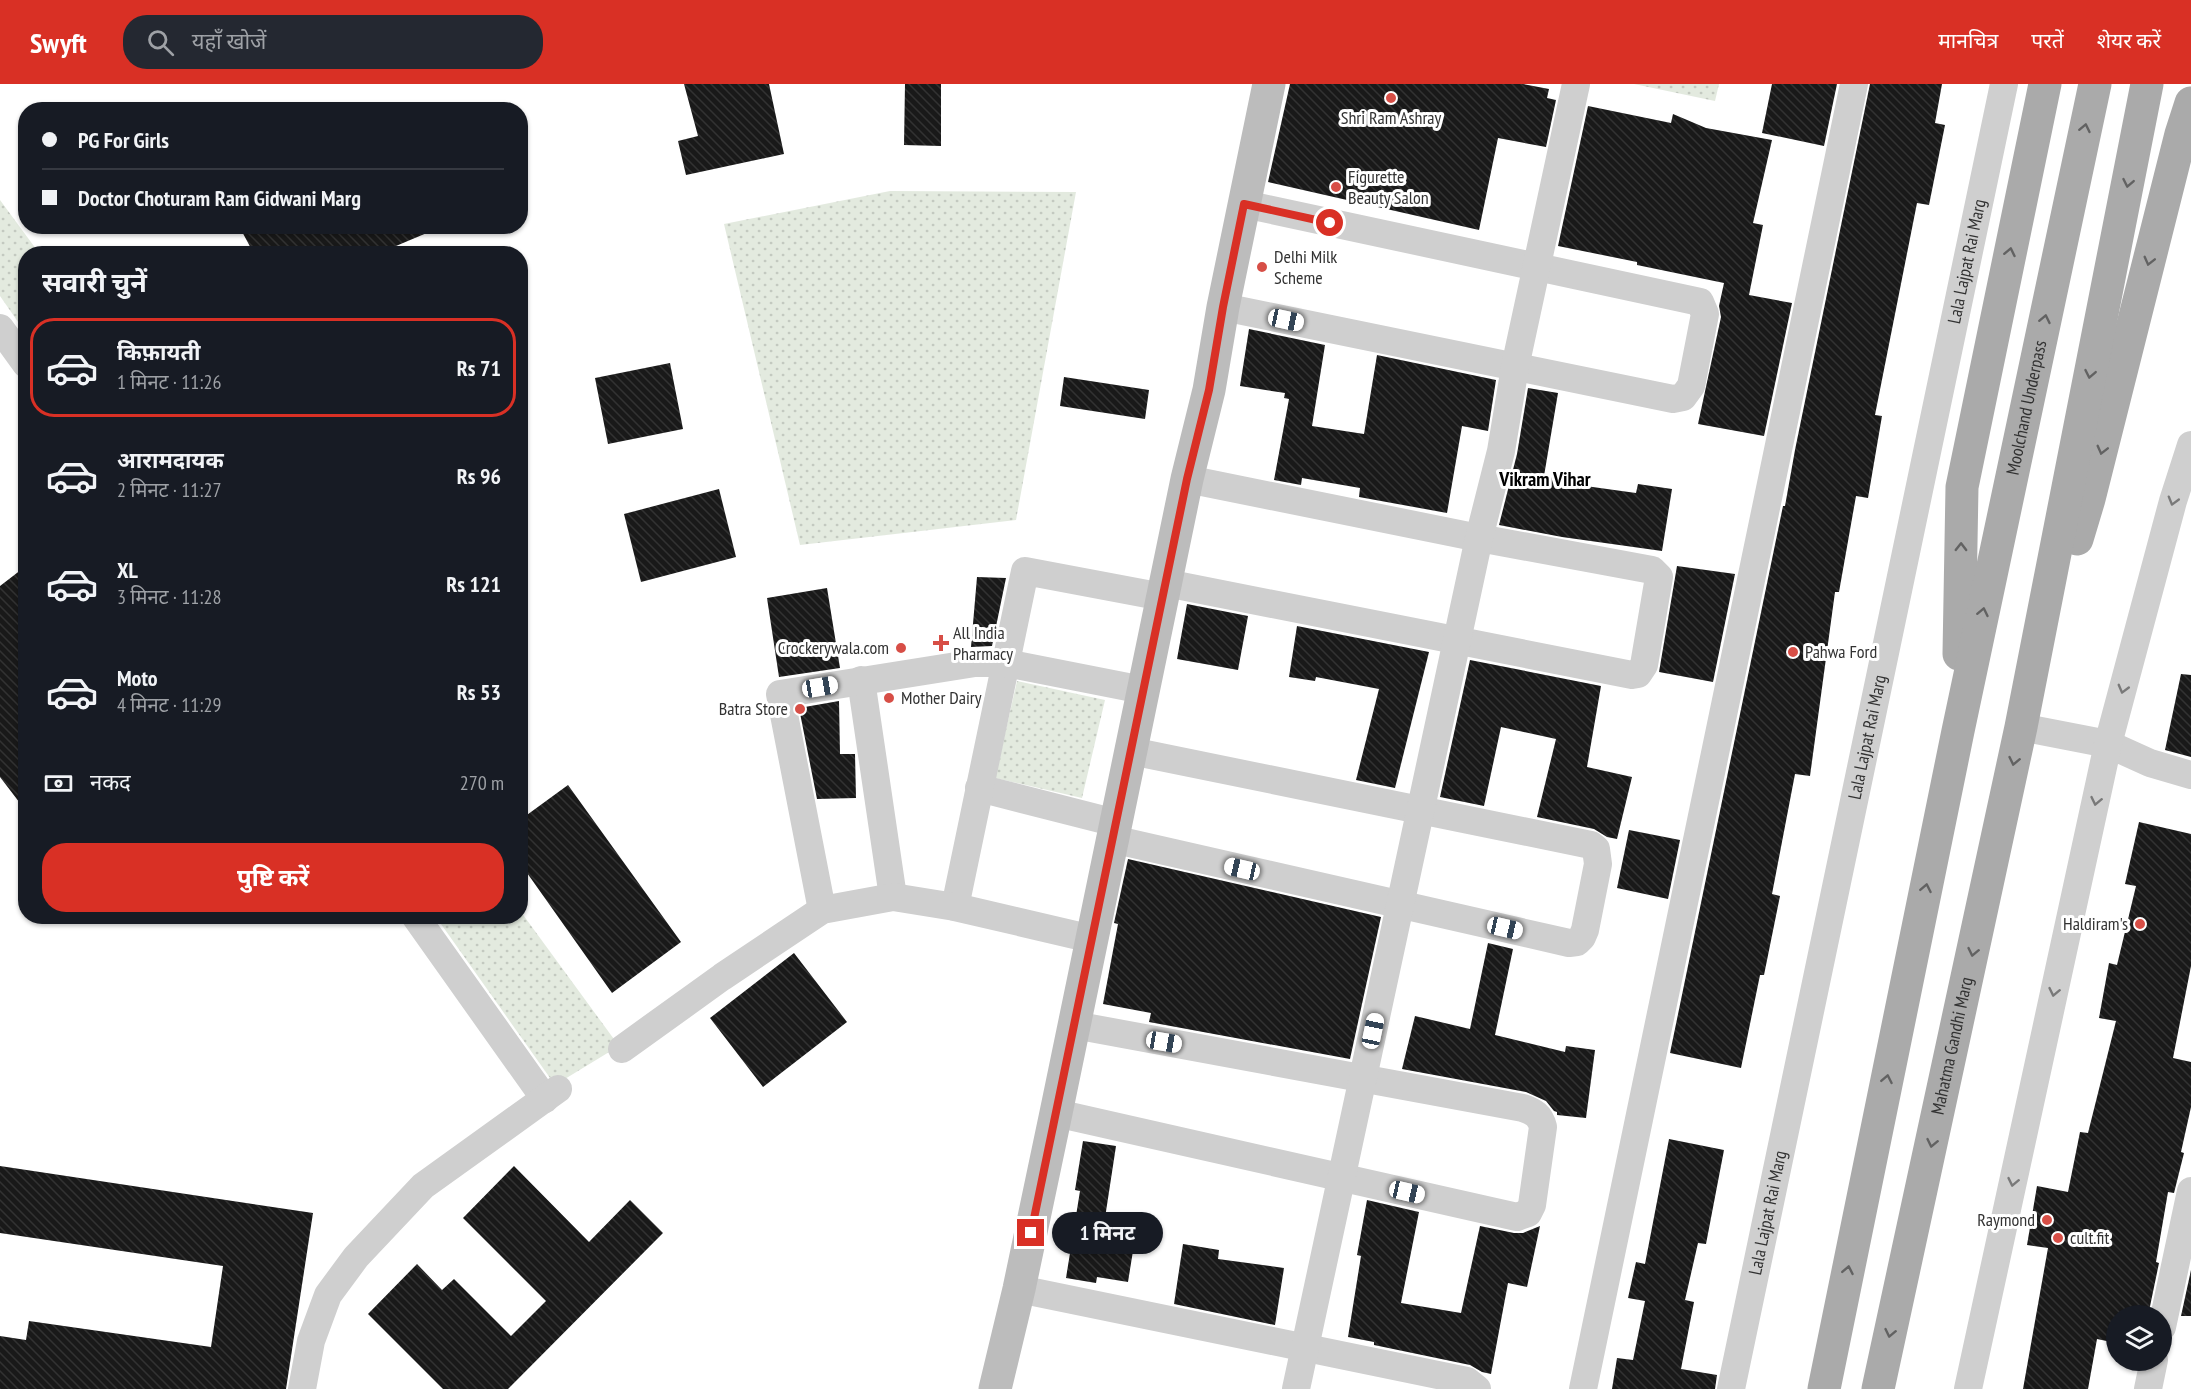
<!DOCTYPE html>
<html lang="hi">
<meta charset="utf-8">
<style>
:root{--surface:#171b24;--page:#242831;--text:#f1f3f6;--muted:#9ea1a6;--line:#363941;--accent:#d93025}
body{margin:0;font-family:"PT Sans Narrow","Noto Sans Devanagari",sans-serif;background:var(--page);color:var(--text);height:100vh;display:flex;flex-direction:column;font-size:22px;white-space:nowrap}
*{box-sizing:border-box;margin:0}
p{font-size:20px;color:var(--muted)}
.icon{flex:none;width:33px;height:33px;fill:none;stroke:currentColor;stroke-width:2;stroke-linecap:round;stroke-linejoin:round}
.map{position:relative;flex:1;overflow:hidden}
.drawer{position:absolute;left:18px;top:162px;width:510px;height:678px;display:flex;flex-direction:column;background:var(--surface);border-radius:24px;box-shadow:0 2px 4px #0004}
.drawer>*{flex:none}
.banner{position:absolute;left:18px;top:18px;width:510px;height:132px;border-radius:24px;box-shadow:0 2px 4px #0004;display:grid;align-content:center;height:132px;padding:0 24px;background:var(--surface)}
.tools{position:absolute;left:2106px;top:1221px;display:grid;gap:12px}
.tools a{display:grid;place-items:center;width:66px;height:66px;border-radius:50%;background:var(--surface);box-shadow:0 2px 4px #0004;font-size:30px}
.end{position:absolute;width:27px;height:27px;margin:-14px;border:8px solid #d93025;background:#fff;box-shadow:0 0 0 3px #fff}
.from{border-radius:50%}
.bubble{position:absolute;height:42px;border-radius:21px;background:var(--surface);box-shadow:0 2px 4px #0004;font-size:20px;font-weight:700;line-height:42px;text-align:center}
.car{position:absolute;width:18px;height:36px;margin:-18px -9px;border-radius:8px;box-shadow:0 0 4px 2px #0007;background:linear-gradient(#fff 24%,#345 0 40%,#fff 0 76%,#345 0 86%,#fff 0)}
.banner b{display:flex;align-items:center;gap:21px;height:57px;font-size:22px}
.banner b+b{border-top:2px solid var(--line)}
.banner i{width:15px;height:15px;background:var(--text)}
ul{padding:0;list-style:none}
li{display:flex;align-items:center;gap:18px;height:99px;margin:0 12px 9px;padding:0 12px;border:3px solid transparent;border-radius:24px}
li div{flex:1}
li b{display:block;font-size:22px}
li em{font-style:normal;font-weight:700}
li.on{border-color:var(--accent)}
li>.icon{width:54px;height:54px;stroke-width:1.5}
h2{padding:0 24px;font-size:27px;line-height:72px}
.pay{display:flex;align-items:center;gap:15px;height:66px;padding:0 24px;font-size:22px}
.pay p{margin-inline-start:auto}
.primary-button{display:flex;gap:12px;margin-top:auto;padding:12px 24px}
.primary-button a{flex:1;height:69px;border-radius:24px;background:var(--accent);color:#fff;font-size:24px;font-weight:700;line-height:69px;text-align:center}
header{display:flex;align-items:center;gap:36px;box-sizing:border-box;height:84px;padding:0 30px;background:var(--accent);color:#fff}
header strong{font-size:28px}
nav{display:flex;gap:33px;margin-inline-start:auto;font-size:21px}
.search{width:420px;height:54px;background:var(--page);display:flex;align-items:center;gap:15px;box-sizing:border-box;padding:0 21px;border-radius:24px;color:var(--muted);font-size:22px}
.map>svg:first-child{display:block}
.green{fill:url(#green-dots)}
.building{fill:url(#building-back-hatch)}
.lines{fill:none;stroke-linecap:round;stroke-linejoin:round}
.street{stroke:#cfcfcf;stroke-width:28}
.secondary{stroke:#bcbcbc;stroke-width:33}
.primary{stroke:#aaa;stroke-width:33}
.oneway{stroke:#626262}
.oneway2{stroke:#797979}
.route{stroke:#d93025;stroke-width:8}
.poi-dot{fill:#d74e46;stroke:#fff;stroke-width:2}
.labels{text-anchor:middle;stroke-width:6;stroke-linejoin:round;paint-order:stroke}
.poi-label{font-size:18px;fill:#323232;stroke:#fff;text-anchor:start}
.street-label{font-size:18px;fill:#323232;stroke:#fff}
.neighbourhood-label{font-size:20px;font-weight:bold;fill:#000;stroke:#fff}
</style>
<header>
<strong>Swyft</strong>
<div class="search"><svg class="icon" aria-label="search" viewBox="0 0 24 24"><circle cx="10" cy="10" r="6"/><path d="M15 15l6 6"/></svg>यहाँ खोजें</div>
<nav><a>मानचित्र</a><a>परतें</a><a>शेयर करें</a></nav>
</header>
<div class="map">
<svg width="2191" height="1305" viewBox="0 0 2191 1305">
<defs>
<pattern id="green-dots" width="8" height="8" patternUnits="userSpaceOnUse" patternTransform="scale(1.5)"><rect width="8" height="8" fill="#e3eadf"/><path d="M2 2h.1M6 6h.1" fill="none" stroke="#c3c9c0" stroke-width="1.8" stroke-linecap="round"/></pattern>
<pattern id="building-back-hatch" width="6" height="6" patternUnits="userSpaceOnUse" patternTransform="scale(1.5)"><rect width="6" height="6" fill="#191919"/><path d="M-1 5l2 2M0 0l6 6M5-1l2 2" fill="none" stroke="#323232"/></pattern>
</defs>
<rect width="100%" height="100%" fill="#fff"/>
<path class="green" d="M1634,0H1719L1715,17Z
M890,107L1076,108L1016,436L800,461L724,140Z
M0,116L39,169L26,170L25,248L0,212Z
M1017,597L1105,616L1082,714L995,694Z
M521,828L619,962L555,1001L436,833L520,832Z"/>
<path class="building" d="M684,0H769L784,70L686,91L678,57L698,52Z
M905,0H941V62L904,61Z
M1290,0H1523L1549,5L1547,14L1556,16L1546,63L1498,54L1479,146L1268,98Z
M1772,0H1837L1824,62L1762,49Z
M1870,0H1942L1935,39L1945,41L1929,121L1917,119L1875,331L1882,332L1868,414L1856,412L1839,508H1835L1810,692L1795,690L1772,810L1780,812L1764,891H1760L1741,984L1670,969L1783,422H1785L1795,366Z
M1588,22L1671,39L1673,30L1706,44L1772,56L1753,139L1763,141L1749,211L1792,219L1764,352L1698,340L1721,233L1719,222L1724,199L1637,181V178L1558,162Z
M239,142H441V143L377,170H254Z
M1249,245L1325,261L1312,342L1364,350L1377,271L1496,296L1488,347L1462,342L1447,429L1359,413L1360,404L1302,394L1301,401L1274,396L1289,315L1284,314L1285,309L1240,302Z
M670,279L683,345L608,360L595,294Z
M1064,293L1149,306L1145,335L1060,322Z
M1528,304L1558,309L1544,392L1571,397V400L1636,409L1638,400L1672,405L1662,467L1562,453L1499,441L1517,370Z
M719,405L736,473L641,498L624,430Z
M26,482V727L0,693V502Z
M1677,482L1735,490L1713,598L1659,588Z
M977,493L1006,494L992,562L971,563Z
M827,504L840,584L779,593L767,514Z
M1187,520L1248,532L1238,586L1177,575Z
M1297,542L1429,568L1395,704L1356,696L1379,605L1316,593L1315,597L1289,593Z
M1470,576L1601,602L1587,683L1632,693L1617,755L1607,753L1594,745L1537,733L1556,655L1501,643L1484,722L1440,713Z
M2181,590L2191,591V673L2165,666Z
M839,617L840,670H855L856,714L817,715L799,624Z
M568,701L681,858L612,909L520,779V736Z
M2139,738L2191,750V882L2173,974L2191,978V1023L2181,1068L2184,1069L2174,1109L2168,1108L2156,1178L2159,1179L2148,1232H2116V1259L2097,1255L2088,1305H2023L2048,1164L2027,1161L2037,1102L2068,1108L2080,1048L2088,1049L2116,937L2099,934L2109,879L2117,881L2136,802L2125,800Z
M1629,746L1680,756L1668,815L1617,804Z
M1128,775L1381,833L1350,975L1149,938L1151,929L1103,920L1118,840L1114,839Z
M1488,859L1513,865L1495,951L1565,968L1566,962L1595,966L1586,1034L1557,1031V1028L1554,1027L1546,1017L1526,1008L1402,985L1415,932L1470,945Z
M794,869L847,938L763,1003L710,934Z
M1669,1055L1724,1066L1706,1160L1698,1159L1685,1216L1694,1218L1681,1285L1717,1291L1715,1305H1612L1617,1274L1633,1276L1645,1217L1628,1214L1636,1178L1645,1180Z
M1083,1057L1116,1062L1105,1134H1107V1137L1137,1142L1128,1198L1097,1193L1096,1199L1066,1194L1080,1107L1075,1106Z
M0,1082L313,1129L286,1305H0V1252L26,1256L29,1237L211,1263L223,1182L0,1149Z
M514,1082L589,1158L630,1116L663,1149L508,1305H443L368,1230L417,1180L442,1206L454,1195L511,1252L546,1217L463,1134Z
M1367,1116L1419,1128L1401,1219L1461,1229L1480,1142L1514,1149H1523L1540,1142L1527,1203L1508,1199L1491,1290L1482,1288L1470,1281L1374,1261V1258L1348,1253L1361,1172L1357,1171Z
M1183,1160L1219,1166L1218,1175L1284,1184L1275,1241L1174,1220Z
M2191,1186V1232H2181Z"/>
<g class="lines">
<g class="street">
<path d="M1223,223L1673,315L1683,313L1691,302L1705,230L1700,218L1244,120"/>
<path d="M0,244L26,280"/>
<path d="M1166,499L1632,591L1638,590L1644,581L1659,493L1652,486L1479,454L1187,395"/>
<path d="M861,596L893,813"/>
<path d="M2021,643L2108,660L2150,679L2191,691"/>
<path d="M979,704L1116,739"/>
<path d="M1112,755L1569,859L1577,858L1582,853L1585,846L1598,780L1596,765L1591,761L1131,667"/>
<path d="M955,823L1025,487L1163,513"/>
<path d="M822,826L780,610L975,579H1006L1143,606"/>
<path d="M415,832L545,1015"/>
<path d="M622,965L722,893L822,826L893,813L955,823L1092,855"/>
<path d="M1056,1029L1517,1133L1528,1129L1532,1121L1543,1043C1540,1031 1534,1028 1523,1024L1074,941"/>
<path d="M1019,1205L1467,1297L1477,1305"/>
<path d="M2162,1243L2191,1107"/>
<path d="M302,1305L311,1257L328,1211L356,1173L423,1102L558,1005"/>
<path d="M1296,1305L1479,454L1501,367L1515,283L1576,0"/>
<path d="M1583,1305L1854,0"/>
<path id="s1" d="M1731,1305L2004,0"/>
<path d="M1968,1305L2108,660L2173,417L2191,361"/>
<path d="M2148,1305L2154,1276"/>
</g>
<path class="secondary" d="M995,1305L1019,1205L1056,1029L1187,395L1209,306L1223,223L1269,0"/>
<g class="primary">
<path d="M2077,455L2089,415L2181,50L2191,19"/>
<path d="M1959,570L1962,403L2045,0"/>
<path id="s2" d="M1824,1305L1958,647L2095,0"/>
<path id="s3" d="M1878,1305L2021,643L2147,0"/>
</g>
</g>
<defs><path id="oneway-chevron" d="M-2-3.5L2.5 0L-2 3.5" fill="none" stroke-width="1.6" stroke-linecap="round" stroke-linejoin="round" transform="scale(1.5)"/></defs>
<g class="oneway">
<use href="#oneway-chevron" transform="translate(2085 44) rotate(-78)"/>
<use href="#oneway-chevron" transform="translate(2128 99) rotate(101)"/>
<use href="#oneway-chevron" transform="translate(2010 168) rotate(-78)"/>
<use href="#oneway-chevron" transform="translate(2149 177) rotate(104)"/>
<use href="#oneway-chevron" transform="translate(2045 235) rotate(-78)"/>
<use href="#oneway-chevron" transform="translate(2090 290) rotate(101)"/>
<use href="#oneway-chevron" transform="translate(2102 366) rotate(104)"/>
<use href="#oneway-chevron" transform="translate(1961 463) rotate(-89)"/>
<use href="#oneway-chevron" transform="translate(1983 528) rotate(-78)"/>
<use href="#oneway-chevron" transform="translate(2014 677) rotate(102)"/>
<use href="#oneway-chevron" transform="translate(1926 804) rotate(-79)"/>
<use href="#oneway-chevron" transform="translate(1973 868) rotate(102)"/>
<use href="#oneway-chevron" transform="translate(1887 995) rotate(-79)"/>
<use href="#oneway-chevron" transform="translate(1932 1059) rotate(102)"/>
<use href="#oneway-chevron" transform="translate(1848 1186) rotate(-79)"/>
<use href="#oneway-chevron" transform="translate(1890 1249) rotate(102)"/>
</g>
<g class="oneway2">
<use href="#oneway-chevron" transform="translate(2173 417) rotate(106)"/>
<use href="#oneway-chevron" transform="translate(2123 605) rotate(105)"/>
<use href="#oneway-chevron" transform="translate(2096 717) rotate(102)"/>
<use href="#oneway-chevron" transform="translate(2054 908) rotate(102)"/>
<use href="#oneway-chevron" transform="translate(2013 1098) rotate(102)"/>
</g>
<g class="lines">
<path class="route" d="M1031,1149L1187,395L1209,306L1223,223L1244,120L1330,139"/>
</g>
<g class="poi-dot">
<circle cx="1391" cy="14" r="6"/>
<circle cx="1336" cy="103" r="6"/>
<circle cx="1262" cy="183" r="6"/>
<path d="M938 550h6v6h6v6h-6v6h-6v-6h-6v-6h6z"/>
<circle cx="901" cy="564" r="6"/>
<circle cx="1793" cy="568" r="6"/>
<circle cx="889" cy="614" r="6"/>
<circle cx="800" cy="625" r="6"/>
<circle cx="2140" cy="840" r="6"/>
<circle cx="2047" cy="1136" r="6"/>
<circle cx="2058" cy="1154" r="6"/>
</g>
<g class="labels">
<g class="poi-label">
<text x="1391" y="40" text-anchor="middle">Shri Ram Ashray</text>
<text x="1348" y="99">Figurette<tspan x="1348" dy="21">Beauty Salon</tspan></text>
<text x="1274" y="179">Delhi Milk<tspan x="1274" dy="21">Scheme</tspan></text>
<text x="953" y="555">All India<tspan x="953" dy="21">Pharmacy</tspan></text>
<text x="889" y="570" text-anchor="end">Crockerywala.com</text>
<text x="1805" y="574">Pahwa Ford</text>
<text x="901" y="620">Mother Dairy</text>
<text x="788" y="631" text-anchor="end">Batra Store</text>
<text x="2128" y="846" text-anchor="end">Haldiram's</text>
<text x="2035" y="1142" text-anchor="end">Raymond</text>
<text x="2070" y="1160">cult.fit</text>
</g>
<g class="street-label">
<text dy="6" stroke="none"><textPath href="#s1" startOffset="1152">Lala Lajpat Rai Marg</textPath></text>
<text dy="6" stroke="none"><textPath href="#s2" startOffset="1002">Moolchand Underpass</textPath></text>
<text dy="6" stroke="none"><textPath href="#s1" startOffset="666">Lala Lajpat Rai Marg</textPath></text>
<text dy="6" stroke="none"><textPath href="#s3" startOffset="351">Mahatma Gandhi Marg</textPath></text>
<text dy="6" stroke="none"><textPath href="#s1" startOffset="180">Lala Lajpat Rai Marg</textPath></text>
</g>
<g class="neighbourhood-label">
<text x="1545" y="402">Vikram Vihar</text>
</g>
</g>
</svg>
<div class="tools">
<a><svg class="icon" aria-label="layers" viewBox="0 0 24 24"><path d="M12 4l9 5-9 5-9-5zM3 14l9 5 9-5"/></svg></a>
</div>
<i class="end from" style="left:1330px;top:139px"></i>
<i class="end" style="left:1031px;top:1149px"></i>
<div class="bubble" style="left:1052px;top:1128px;width:111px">1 मिनट</div>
<i class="car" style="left:1286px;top:236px;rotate:102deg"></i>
<i class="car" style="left:820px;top:603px;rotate:80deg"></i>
<i class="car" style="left:1242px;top:785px;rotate:283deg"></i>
<i class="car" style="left:1505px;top:844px;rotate:103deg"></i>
<i class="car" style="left:1373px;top:947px;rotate:12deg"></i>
<i class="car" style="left:1164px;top:958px;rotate:100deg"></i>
<i class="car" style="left:1407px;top:1108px;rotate:103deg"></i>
<div class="banner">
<b><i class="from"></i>PG For Girls</b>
<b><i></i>Doctor Choturam Ram Gidwani Marg</b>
</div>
<section class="drawer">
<h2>सवारी चुनें</h2>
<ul>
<li class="on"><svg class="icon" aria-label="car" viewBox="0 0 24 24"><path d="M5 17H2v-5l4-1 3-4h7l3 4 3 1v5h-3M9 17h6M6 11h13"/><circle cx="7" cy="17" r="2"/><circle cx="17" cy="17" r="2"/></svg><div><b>किफ़ायती</b><p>1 मिनट · 11:26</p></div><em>Rs 71</em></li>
<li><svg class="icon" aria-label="car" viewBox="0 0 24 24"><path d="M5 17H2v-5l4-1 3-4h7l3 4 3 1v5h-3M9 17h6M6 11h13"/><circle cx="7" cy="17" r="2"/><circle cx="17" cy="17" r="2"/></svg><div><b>आरामदायक</b><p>2 मिनट · 11:27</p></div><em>Rs 96</em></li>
<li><svg class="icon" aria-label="car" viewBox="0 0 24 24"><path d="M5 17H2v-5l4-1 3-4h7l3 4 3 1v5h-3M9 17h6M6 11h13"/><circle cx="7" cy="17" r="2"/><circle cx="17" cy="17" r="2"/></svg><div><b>XL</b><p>3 मिनट · 11:28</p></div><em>Rs 121</em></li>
<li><svg class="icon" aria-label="car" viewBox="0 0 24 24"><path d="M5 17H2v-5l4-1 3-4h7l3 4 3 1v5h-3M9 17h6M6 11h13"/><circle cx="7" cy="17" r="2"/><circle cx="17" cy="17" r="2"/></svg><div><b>Moto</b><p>4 मिनट · 11:29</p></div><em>Rs 53</em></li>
</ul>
<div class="pay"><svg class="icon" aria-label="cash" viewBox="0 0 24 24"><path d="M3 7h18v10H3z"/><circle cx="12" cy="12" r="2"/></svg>नकद<p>270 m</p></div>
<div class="primary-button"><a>पुष्टि करें</a></div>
</section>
</div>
